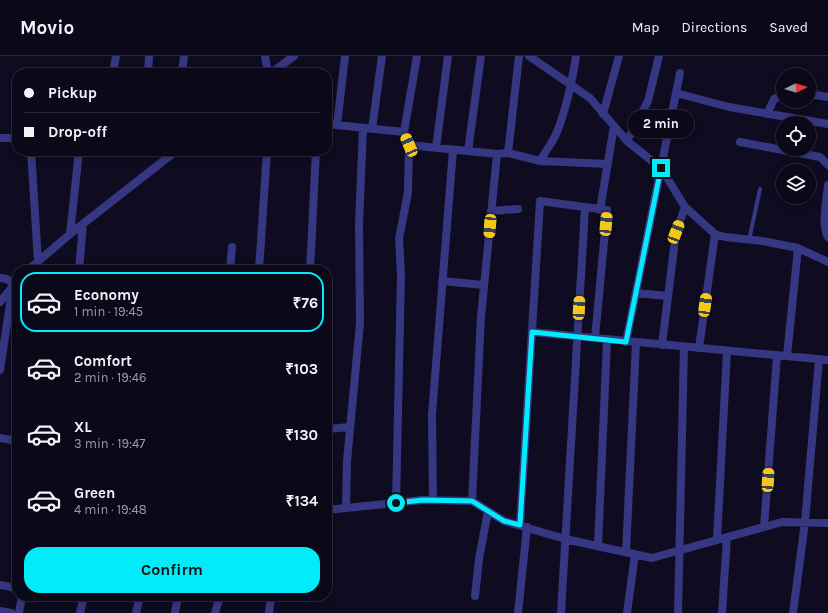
<!DOCTYPE html>
<meta charset="utf-8">
<style>
:root{--surface:#0b0919;--page:#141222;--text:#f1f3f6;--muted:#9a9aa2;--line:#2b2a38;--accent:#00ecf8}
body{margin:0;font-family:Karla,sans-serif;background:var(--page);color:var(--text);height:100vh;display:flex;flex-direction:column;font-size:15px;white-space:nowrap}
*{box-sizing:border-box;margin:0}
p{font-size:13px;color:var(--muted)}
.icon{flex:none;width:22px;height:22px;fill:none;stroke:currentColor;stroke-width:2;stroke-linecap:round;stroke-linejoin:round}
.map{position:relative;flex:1;overflow:hidden}
.drawer{position:absolute;left:12px;top:209px;width:320px;height:336px;display:flex;flex-direction:column;background:var(--surface);border-radius:16px;box-shadow:0 2px 10px #0003,0 0 0 1px var(--line)}
.drawer>*{flex:none}
.top-card{position:absolute;left:12px;top:12px;width:320px;height:88px;border-radius:16px;box-shadow:0 2px 10px #0003,0 0 0 1px var(--line);display:grid;align-content:center;height:88px;padding:0 12px;background:var(--surface)}
.needle{width:26px;rotate:85deg}
.tools{position:absolute;left:776px;top:12px;display:grid;gap:8px}
.tools a{display:grid;place-items:center;width:40px;height:40px;border-radius:50%;background:var(--surface);box-shadow:0 2px 10px #0003,0 0 0 1px var(--line);font-size:20px}
.end{position:absolute;width:18px;height:18px;margin:-9px;border:5px solid #00ecf8;background:#111;box-shadow:0 0 0 2px #111}
.from{border-radius:50%}
.bubble{position:absolute;height:28px;border-radius:14px;background:var(--surface);box-shadow:0 2px 10px #0003,0 0 0 1px var(--line);font-size:13px;font-weight:700;line-height:28px;text-align:center}
.car{position:absolute;width:12px;height:24px;margin:-12px -6px;border-radius:5px;box-shadow:0 0 3px 1px #0007;background:linear-gradient(#f5c518 24%,#345 0 40%,#f5c518 0 76%,#345 0 86%,#f5c518 0)}
.top-card b{display:flex;align-items:center;gap:14px;height:38px;font-size:15px}
.top-card b+b{border-top:1px solid var(--line)}
.top-card i{width:10px;height:10px;background:var(--text)}
ul{padding:7px 0 0;list-style:none}
li{display:flex;align-items:center;gap:12px;height:60px;margin:0 8px 6px;padding:0 4px;border:2px solid transparent;border-radius:16px}
li div{flex:1}
li b{display:block;font-size:15px}
li em{font-style:normal;font-weight:700}
li.active{border-color:var(--accent)}
li>.icon{width:36px;height:36px;stroke-width:1.5}
.primary-button{display:flex;gap:8px;margin-top:auto;padding:8px 12px}
.primary-button a{flex:1;height:46px;border-radius:16px;background:var(--accent);color:#111;font-size:16px;font-weight:700;line-height:46px;text-align:center}
header{display:flex;align-items:center;gap:24px;box-sizing:border-box;height:56px;padding:0 20px;background:var(--surface);border-bottom:1px solid var(--line)}
header strong{font-size:19px}
nav{display:flex;gap:22px;margin-inline-start:auto;font-size:14px}
.map>svg:first-child{display:block}
.lines{fill:none;stroke-linecap:round;stroke-linejoin:round}
.lane{stroke:#363782;stroke-width:4}
.street{stroke:#363782;stroke-width:8}
.route{stroke:#00ecf8;stroke-width:5}
</style>
<header>
<strong>Movio</strong>
<nav><a>Map</a><a>Directions</a><a>Saved</a></nav>
</header>
<div class="map">
<svg width="828" height="557" viewBox="0 0 828 557">
<rect width="100%" height="100%" fill="#0f0c21"/>
<g class="lines">
<path class="lane" d="M749,184L760,133"/>
<path class="street" d="M265,0L268,17
M529,0L590,42L627,85L661,112L685,151L715,178L725,181L762,185L798,192L828,206
M113,17L116,0
M148,17L149,0
M182,17L184,0
M271,17L294,0
M676,37L729,51L828,68
M809,38L828,41
M603,58L619,0
M767,58L774,43L783,39
M327,68L404,76L409,89L497,98L508,97L540,105L607,108
M337,69L345,0
M372,73L382,0
M404,76L417,0
M0,82H17
M627,85L648,45L659,0
M740,86L820,101L828,109
M436,92L448,0
M31,95L38,205
M468,95L481,0
M508,97L519,0
M540,105C545,96 553,86 557,76C567,51 572,26 576,0
M828,129C827,141 821,171 828,181
M600,154L614,70
M491,155L518,153
M70,178L79,95
M28,214L70,178L176,95
M79,214L83,168
M230,214L232,191
M259,214L267,95
M310,214L316,95
M0,222L7,223L13,228L0,314
M442,225L484,229
M636,237L668,240
M0,246L17,225
M532,276L828,304
M626,286L680,17
M662,289L676,176L685,151
M699,292L715,178
M787,300L798,192
M327,373L350,371
M0,382L17,385
M15,384L17,375
M433,444L432,359L453,94
M472,445L481,261L497,98
M396,447L401,219L399,183L408,136L409,89
M346,452L347,405L360,267L359,168L363,72
M327,454L423,444L472,445L504,465L565,483L652,502L782,466L828,467
M520,469L540,145L607,154L595,282
M764,471L777,299
M717,483L727,295
M598,490L607,284
M626,496L636,287
M0,529L17,532
M475,540L479,503L488,455
M0,555L11,557
M19,557L22,540
M80,557L84,540
M136,557L140,540
M175,557L178,540
M215,557L220,540
M269,557L271,540
M518,557L527,471
M561,557L585,152
M627,557L635,498
M678,557L684,291
M722,557L727,481
M793,557L805,466L819,303"/>
</g>
<g class="lines">
<path class="route" d="M396,447L423,444L472,445L504,465L520,469L532,276L626,286L661,112"/>
</g>
</svg>
<div class="tools">
<a><svg class="needle" viewBox="-14 -14 28 28"><path d="M0-13l5 13h-10z" fill="#e53935"/><path d="M0 13l5-13h-10z" fill="#9a9aa2"/></svg></a>
<a><svg class="icon" aria-label="locate" viewBox="0 0 24 24"><circle cx="12" cy="12" r="6"/><path d="M12 2v4M12 18v4M2 12h4M18 12h4"/></svg></a>
<a><svg class="icon" aria-label="layers" viewBox="0 0 24 24"><path d="M12 4l9 5-9 5-9-5zM3 14l9 5 9-5"/></svg></a>
</div>
<i class="end from" style="left:396px;top:447px"></i>
<i class="end" style="left:661px;top:112px"></i>
<div class="bubble" style="left:628px;top:54px;width:66px">2 min</div>
<i class="car" style="left:409px;top:89px;rotate:337deg"></i>
<i class="car" style="left:606px;top:168px;rotate:5deg"></i>
<i class="car" style="left:490px;top:170px;rotate:185deg"></i>
<i class="car" style="left:676px;top:176px;rotate:21deg"></i>
<i class="car" style="left:705px;top:249px;rotate:8deg"></i>
<i class="car" style="left:579px;top:252px;rotate:3deg"></i>
<i class="car" style="left:768px;top:424px;rotate:4deg"></i>
<div class="top-card">
<b><i class="from"></i>Pickup</b>
<b><i></i>Drop-off</b>
</div>
<section class="drawer">
<ul>
<li class="active"><svg class="icon" aria-label="car" viewBox="0 0 24 24"><path d="M5 17H2v-5l4-1 3-4h7l3 4 3 1v5h-3M9 17h6M6 11h13"/><circle cx="7" cy="17" r="2"/><circle cx="17" cy="17" r="2"/></svg><div><b>Economy</b><p>1 min · 19:45</p></div><em>₹76</em></li>
<li><svg class="icon" aria-label="car" viewBox="0 0 24 24"><path d="M5 17H2v-5l4-1 3-4h7l3 4 3 1v5h-3M9 17h6M6 11h13"/><circle cx="7" cy="17" r="2"/><circle cx="17" cy="17" r="2"/></svg><div><b>Comfort</b><p>2 min · 19:46</p></div><em>₹103</em></li>
<li><svg class="icon" aria-label="car" viewBox="0 0 24 24"><path d="M5 17H2v-5l4-1 3-4h7l3 4 3 1v5h-3M9 17h6M6 11h13"/><circle cx="7" cy="17" r="2"/><circle cx="17" cy="17" r="2"/></svg><div><b>XL</b><p>3 min · 19:47</p></div><em>₹130</em></li>
<li><svg class="icon" aria-label="car" viewBox="0 0 24 24"><path d="M5 17H2v-5l4-1 3-4h7l3 4 3 1v5h-3M9 17h6M6 11h13"/><circle cx="7" cy="17" r="2"/><circle cx="17" cy="17" r="2"/></svg><div><b>Green</b><p>4 min · 19:48</p></div><em>₹134</em></li>
</ul>
<div class="primary-button"><a>Confirm</a></div>
</section>
</div>
